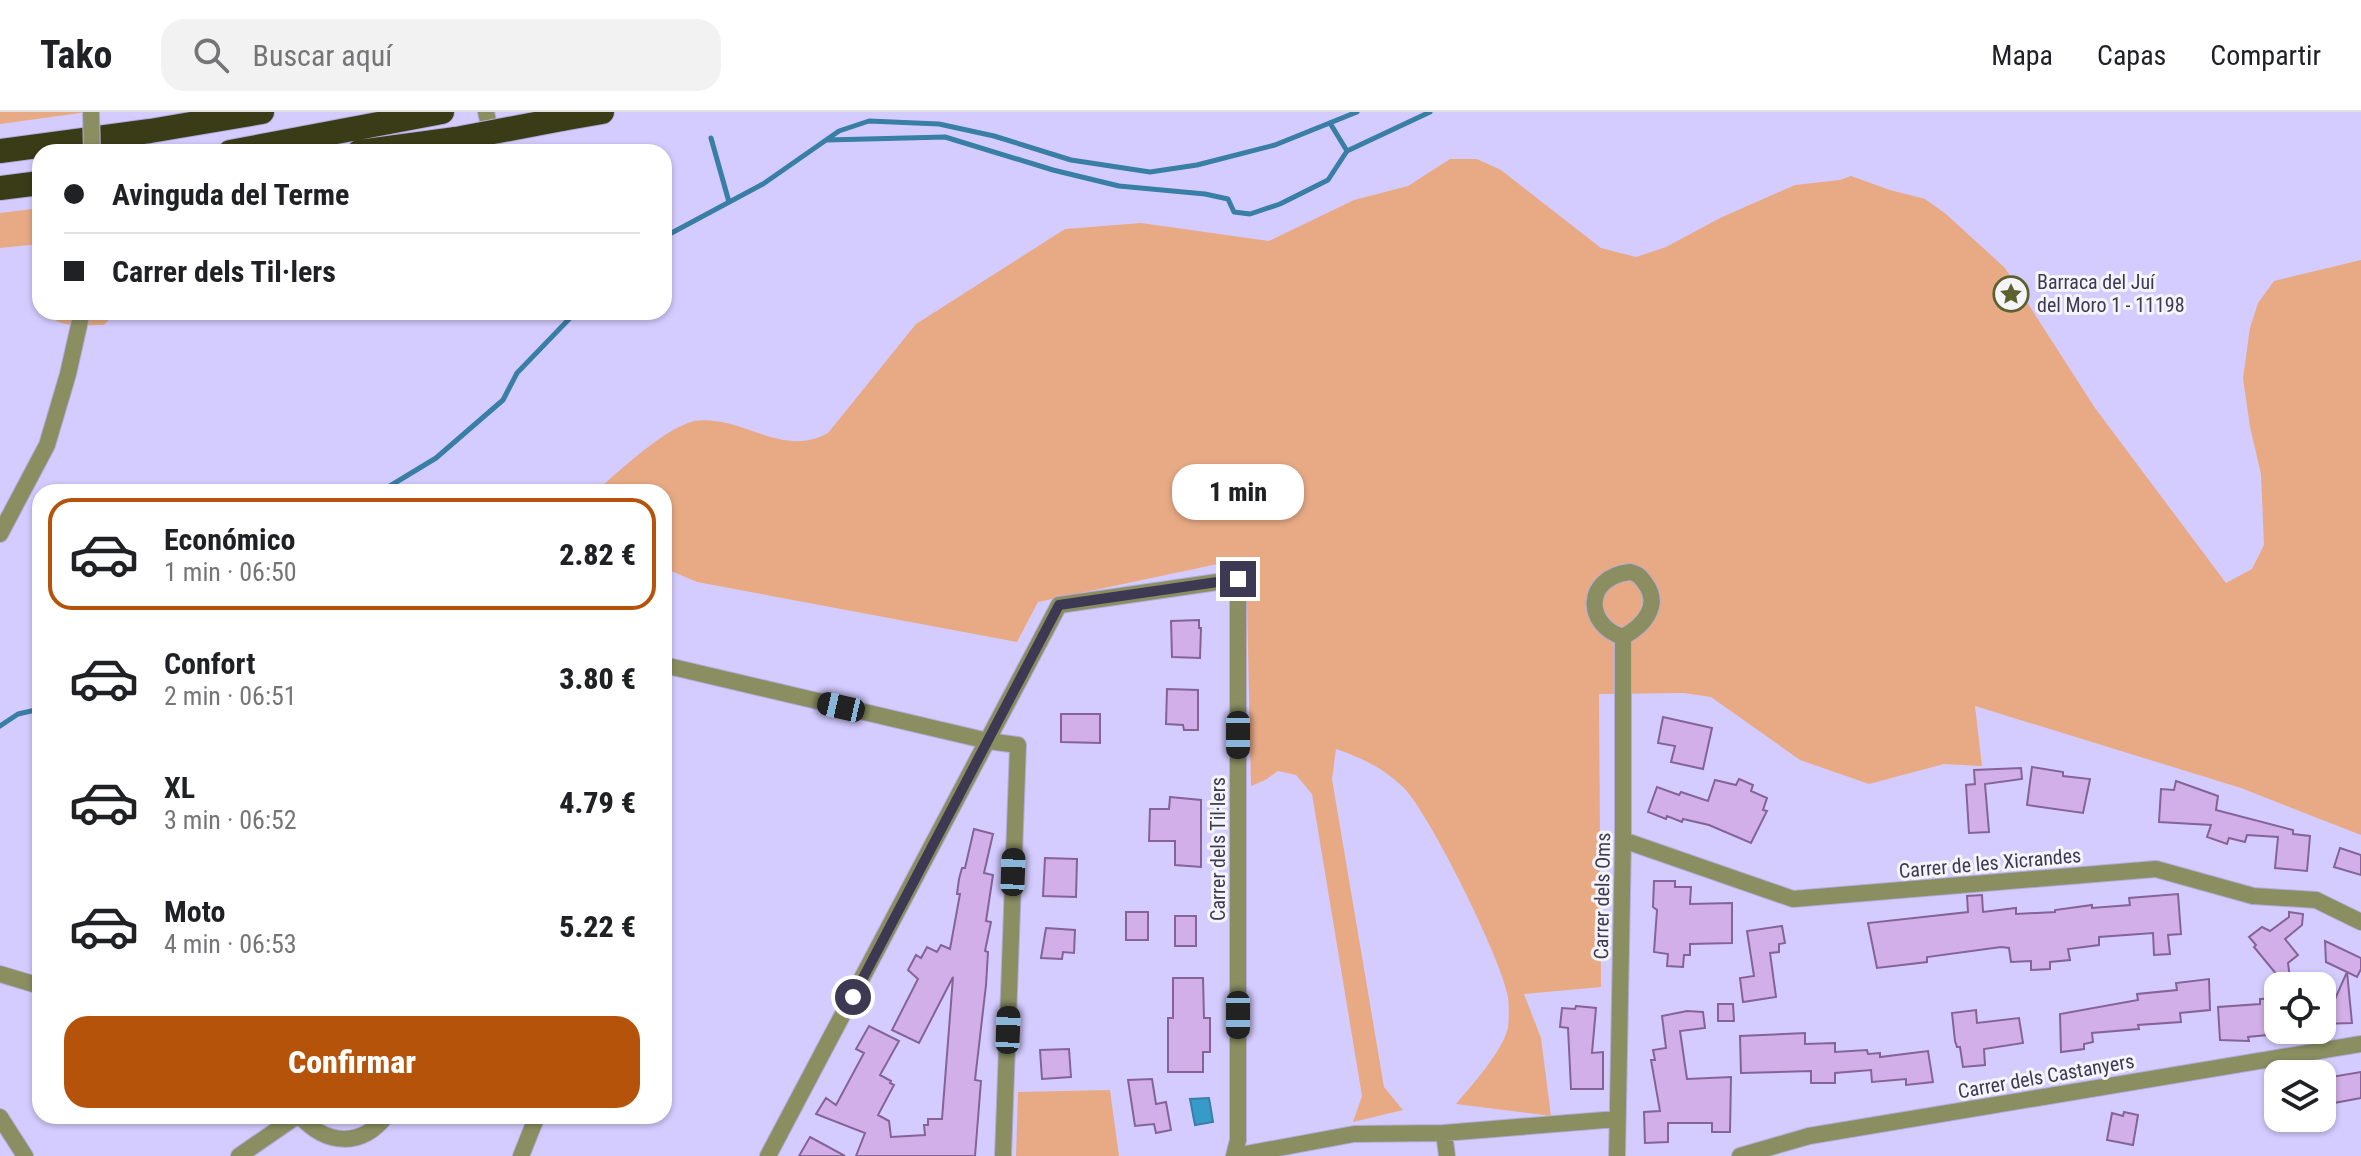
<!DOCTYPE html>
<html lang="es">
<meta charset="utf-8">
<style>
:root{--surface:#fff;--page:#f2f2f2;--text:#202124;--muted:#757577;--line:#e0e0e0;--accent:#b45309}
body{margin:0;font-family:"Roboto Condensed",sans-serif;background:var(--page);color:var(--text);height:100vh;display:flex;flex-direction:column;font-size:30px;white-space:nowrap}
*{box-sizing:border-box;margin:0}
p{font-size:26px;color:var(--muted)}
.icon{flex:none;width:44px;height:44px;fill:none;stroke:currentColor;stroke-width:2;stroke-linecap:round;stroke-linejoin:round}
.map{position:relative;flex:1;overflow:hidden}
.side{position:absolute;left:32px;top:372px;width:640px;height:640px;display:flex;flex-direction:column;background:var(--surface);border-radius:24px;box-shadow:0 2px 6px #0004}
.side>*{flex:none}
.top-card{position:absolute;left:32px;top:32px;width:640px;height:176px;border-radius:24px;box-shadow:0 2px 6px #0004;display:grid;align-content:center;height:176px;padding:0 32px;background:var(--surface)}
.fabs{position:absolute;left:2264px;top:860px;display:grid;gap:16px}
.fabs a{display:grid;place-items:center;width:72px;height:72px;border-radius:16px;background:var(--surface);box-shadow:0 2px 6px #0004;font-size:40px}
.end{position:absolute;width:36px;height:36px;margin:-18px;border:10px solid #3d3952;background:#fff;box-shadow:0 0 0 4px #fff}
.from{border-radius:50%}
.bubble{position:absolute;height:56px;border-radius:24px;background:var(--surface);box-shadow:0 2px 6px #0004;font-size:26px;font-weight:800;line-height:56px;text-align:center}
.car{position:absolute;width:24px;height:48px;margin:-24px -12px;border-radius:10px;box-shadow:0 0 6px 2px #0007;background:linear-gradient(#222 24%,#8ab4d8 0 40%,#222 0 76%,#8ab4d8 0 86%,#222 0)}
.top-card b{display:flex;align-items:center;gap:28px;height:76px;font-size:30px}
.top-card b+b{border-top:2px solid var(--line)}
.top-card i{width:20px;height:20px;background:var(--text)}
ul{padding:14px 0 0;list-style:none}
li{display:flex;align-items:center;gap:24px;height:112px;margin:0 16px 12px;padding:0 16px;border:4px solid transparent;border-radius:24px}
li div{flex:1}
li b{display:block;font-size:30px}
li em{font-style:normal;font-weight:800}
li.selected{border-color:var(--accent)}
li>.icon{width:72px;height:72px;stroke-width:1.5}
.action{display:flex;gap:16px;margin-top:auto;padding:16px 32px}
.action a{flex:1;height:92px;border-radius:24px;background:var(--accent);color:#fff;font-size:32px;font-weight:800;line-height:92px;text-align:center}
header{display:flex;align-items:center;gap:48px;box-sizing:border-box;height:112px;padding:0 40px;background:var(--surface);border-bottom:2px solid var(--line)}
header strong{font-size:38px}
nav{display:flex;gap:44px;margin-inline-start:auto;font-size:28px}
.search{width:560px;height:72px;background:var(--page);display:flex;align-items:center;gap:20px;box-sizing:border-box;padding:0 28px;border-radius:24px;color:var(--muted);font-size:30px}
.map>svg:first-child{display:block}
.green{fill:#e8aa85}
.water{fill:#369bc8;stroke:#387ea5;stroke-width:2}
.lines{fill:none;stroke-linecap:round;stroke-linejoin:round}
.stream{stroke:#387ea5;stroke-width:5}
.building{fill:#d2afe8;stroke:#846397;stroke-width:2}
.street-casing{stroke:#b3acd9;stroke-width:18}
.highway-casing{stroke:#b3acd9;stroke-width:26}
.street{stroke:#8a8e61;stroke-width:16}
.highway{stroke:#3a3c17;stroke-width:24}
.street-bridge-casing{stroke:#b3acd9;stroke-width:18;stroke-linecap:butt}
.highway-bridge-casing{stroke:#b3acd9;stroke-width:26;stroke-linecap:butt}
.street-bridge{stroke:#8a8e61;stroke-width:16}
.highway-bridge{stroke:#3a3c17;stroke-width:24}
.route{stroke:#3d3952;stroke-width:10}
.labels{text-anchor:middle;stroke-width:6;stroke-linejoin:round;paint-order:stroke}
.poi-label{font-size:20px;fill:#3d3952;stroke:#f5f4fa;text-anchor:start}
.street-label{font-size:20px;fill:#3d3952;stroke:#f5f4fa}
</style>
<header>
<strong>Tako</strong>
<div class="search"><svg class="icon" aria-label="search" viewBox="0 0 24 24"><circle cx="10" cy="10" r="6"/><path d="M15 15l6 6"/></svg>Buscar aquí</div>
<nav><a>Mapa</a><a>Capas</a><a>Compartir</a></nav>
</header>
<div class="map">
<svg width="2361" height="1044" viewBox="0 0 2361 1044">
<rect width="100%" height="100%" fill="#d4ccff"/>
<path class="green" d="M0,0H88L0,12Z
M1450,47H1477L1501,58L1601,136L1636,145L1666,135L1720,106L1795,73L1840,68L1851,64L1890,78L1925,87L1946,102L2005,156L2095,296L2226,471L2252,457L2264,433L2261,362L2250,315L2243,266L2250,216L2258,191L2274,169L2361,148V723L2241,676L1975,594L1982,654L1944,652L1869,672L1800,648L1711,585L1684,581L1599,582L1601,875L1524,882L1541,926L1551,1004L1456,992C1472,973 1502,940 1508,916C1509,908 1509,893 1508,885C1502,848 1430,703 1404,676C1382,655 1364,647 1336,637L1332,667L1384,975L1403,998L1353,1010L1362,984L1312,682L1296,663L1278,659L1265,668L1251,674L1246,446L1038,490L1017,530L697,470L664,456V380H602L604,372C625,354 668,314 695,309C742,302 781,347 828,321L916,212L1065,117L1141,111L1269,129L1354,88L1408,74Z
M40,96V132L0,136V101Z
M43,200H116L104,213C80,213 61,217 43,200Z
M1110,978L1119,1044H1016L1018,980Z"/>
<path class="water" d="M1209,986L1213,1010L1195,1013L1190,987Z"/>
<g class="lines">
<path class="stream" d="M1330,11L1347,39
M711,26L729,90
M827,28L945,25L1053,58L1119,74L1205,82L1228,87L1234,100L1250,102L1280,92L1328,68L1347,39L1430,0
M664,125L763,72L839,19L869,9L939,12L994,24L1071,48L1150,60L1197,53L1275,33L1357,0
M380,380L436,346L503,288L517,261L572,204L573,200
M0,614L18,602L40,597"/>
</g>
<path class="building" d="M1199,508V516H1201L1200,546L1172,545L1171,509Z
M1167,577L1198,578V618H1184L1183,613L1166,612Z
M1061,602H1100V631L1061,630Z
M1663,605L1712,616L1703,657L1671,650L1675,634L1658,631Z
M2032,655L2063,660V664L2090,667L2083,701L2027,693Z
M2021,656L2022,667L1985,672L1989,720L1969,721L1966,673L1975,672L1974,658Z
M1739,667L1753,673L1751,679L1767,686L1763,698L1767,699L1751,731L1709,713L1683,707L1682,710L1667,704L1666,707L1648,700L1657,675L1679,683L1681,680L1708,689L1715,668L1736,673Z
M2176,669L2218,684L2216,698L2293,718V722L2310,724L2307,759L2275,756L2278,725L2247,723L2245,730L2229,726L2227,732L2207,725L2211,713L2159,710L2161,677L2174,678Z
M1170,685L1201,688V755L1175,753V729H1149L1150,697H1169Z
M974,717L993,722L984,761L993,763L986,809L991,810L985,839L988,840L986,873L975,968L981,969L975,1044H856L865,1021L816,1002L826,986L836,993L864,941L856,937L869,914L899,929L880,963L891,969L890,971L894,973L878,1003L889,1009L891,1025L925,1023L924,1013H928V1007H942L953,865L919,931L892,918L918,867L908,858L916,843L921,846L927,835L937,840L941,833L950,837L960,782H957L959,767L962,756H965Z
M2340,736L2361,743V763L2334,755Z
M1045,746L1077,747L1076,785L1043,784Z
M1654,769H1675V775H1691L1690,792L1732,791V831L1690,832V843H1684L1683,855L1667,854L1668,842L1654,840L1657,798L1653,795Z
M2178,782L2181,822L2168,823L2170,842L2154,843L2153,821L2099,825V833L2068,837L2070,848L2050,850V857L2031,858V849L2011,850L2009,836L2001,835L1927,845V850L1877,856L1868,811L1968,800L1967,784L1982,783L1983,800L2016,796V802L2055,800V798L2092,793V796L2130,793L2129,786Z
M1126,800H1148V828H1126Z
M2289,800L2303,802L2302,813L2285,827L2298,843L2288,851L2291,874H2286L2254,835L2256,833L2249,825L2262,815L2270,819L2289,805Z
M1175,804H1196V834H1175Z
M1782,814L1785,831L1779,832V840L1770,841L1776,885L1743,890L1740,866L1754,864L1747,819Z
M1046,816L1075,818L1074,841L1063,840L1062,847L1041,846Z
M2325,829L2361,846V857L2357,865L2347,860L2352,911L2322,912V888L2335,887L2347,860L2326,850Z
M1173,866H1203L1204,906H1210V940H1203V960H1168V906H1173Z
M2209,867L2210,898L2180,901L2181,910L2138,913L2139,917L2092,921L2093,930L2084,932V937L2061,940L2060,902L2138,888L2137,882L2177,878L2176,871Z
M2278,886L2277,922L2248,925L2249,929L2220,928L2218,895L2260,892V887Z
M1718,892H1733L1734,909H1718Z
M1576,894L1596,896L1592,941L1603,940V977H1571L1568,916L1560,915L1562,896L1575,897Z
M1976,898L1977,911L2019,906L2023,931L1984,937L1985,953L1963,955L1960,935H1957L1955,929L1952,901Z
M1687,899L1703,900L1705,916L1680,919L1687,967L1731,965L1730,1020H1712V1011H1668V1030L1645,1031L1644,1000L1660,999L1651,948H1655L1653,938L1666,936L1662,904Z
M1805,921V932L1835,931V940L1867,938L1868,942L1880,941V945L1928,939L1933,970L1906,973V967L1872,970L1871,958L1835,961V971H1811V959L1741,961L1740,924Z
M1069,937L1071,965L1042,967L1040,938Z
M2361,960V986L2334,991L2331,965Z
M1152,967L1156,992L1166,990L1171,1018L1156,1021L1154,1012L1135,1014L1128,968Z
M2124,1000L2138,1003L2133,1033L2107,1028L2112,1001L2123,1004Z
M810,1025L845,1044H799Z"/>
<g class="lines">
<defs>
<path id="street" d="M486,0L495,40
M0,422L47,333L68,262L82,200
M1630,460C1638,462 1640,464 1645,471C1662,494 1643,514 1623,525C1584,513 1584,465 1630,460Z
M664,553L988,629L1018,633L1003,1044
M1623,728L1793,787L2156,757L2253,784L2316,788L2361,810
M0,862L40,874
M300,1004C326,1033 361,1036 386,1004
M0,1005L25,1044
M1444,1021L1447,1044
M239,1044L297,1004
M521,1044L537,1004
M768,1044L1059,493L1238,467V1028L1234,1044
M1235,1044L1354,1022L1444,1021L1617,1007
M1617,1044L1623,728V525
M1740,1044L1809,1024L2361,932"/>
<path id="highway" d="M562,7L602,0
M0,39L150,19L262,0
M230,40L442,0
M359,40L456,27
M0,76L40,71"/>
</defs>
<use href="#street" class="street-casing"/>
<use href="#highway" class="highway-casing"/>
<use href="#street" class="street"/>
<use href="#highway" class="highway"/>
<defs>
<path id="street-bridge" d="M91,0L92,40"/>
<path id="highway-bridge" d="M456,27L562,7"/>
</defs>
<use href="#street-bridge" class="street-bridge-casing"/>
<use href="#highway-bridge" class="highway-bridge-casing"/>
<use href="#street-bridge" class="street-bridge"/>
<use href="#highway-bridge" class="highway-bridge"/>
</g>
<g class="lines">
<path class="route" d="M853,885L1059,493L1238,467"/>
</g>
<defs>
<symbol id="sight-ring" viewBox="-11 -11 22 22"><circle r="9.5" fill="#f5f4fa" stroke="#5d612e" stroke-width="1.5"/><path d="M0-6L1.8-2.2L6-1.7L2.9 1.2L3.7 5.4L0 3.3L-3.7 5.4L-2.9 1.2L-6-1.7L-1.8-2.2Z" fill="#5d612e"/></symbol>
</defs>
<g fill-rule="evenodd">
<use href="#sight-ring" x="1991" y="162" width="40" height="40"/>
</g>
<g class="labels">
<g class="poi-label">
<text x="2037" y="177">Barraca del Juí<tspan x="2037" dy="23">del Moro 1 - 11198</tspan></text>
</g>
<g class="street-label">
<text transform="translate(1218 737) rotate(-90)" y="7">Carrer dels Til·lers</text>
<text transform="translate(1990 751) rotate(-5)" y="7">Carrer de les Xicrandes</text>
<text transform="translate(1602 784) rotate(-89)" y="7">Carrer dels Oms</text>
<text transform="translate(2046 964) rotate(-10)" y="7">Carrer dels Castanyers</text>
</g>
</g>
</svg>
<div class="fabs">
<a><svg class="icon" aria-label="locate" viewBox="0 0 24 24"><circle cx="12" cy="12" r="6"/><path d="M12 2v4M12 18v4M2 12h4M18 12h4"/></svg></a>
<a><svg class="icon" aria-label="layers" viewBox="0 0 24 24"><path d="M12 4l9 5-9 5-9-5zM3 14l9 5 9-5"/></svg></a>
</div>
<i class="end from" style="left:853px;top:885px"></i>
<i class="end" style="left:1238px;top:467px"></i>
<div class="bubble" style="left:1172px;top:352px;width:132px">1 min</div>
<i class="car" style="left:841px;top:595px;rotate:283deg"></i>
<i class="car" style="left:1238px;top:623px;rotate:180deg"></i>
<i class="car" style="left:1013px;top:760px;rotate:2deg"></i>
<i class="car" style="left:1238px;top:903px;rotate:180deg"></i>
<i class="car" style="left:1008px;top:918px;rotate:2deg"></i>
<div class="top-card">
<b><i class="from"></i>Avinguda del Terme</b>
<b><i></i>Carrer dels Til·lers</b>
</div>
<section class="side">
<ul>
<li class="selected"><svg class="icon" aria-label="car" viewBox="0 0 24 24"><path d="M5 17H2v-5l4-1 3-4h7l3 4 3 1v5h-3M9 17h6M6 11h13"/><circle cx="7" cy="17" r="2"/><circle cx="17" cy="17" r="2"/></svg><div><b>Económico</b><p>1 min · 06:50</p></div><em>2.82 €</em></li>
<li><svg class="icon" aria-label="car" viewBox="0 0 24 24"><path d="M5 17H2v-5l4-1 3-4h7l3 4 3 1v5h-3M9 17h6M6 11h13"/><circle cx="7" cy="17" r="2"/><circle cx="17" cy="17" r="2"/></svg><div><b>Confort</b><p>2 min · 06:51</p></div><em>3.80 €</em></li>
<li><svg class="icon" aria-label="car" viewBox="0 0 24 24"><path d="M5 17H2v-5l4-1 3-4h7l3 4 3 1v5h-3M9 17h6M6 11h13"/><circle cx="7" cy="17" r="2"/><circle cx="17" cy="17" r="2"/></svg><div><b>XL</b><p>3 min · 06:52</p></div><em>4.79 €</em></li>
<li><svg class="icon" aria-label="car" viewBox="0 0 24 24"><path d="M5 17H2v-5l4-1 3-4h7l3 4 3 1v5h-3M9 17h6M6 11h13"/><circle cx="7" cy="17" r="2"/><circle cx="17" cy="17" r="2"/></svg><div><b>Moto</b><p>4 min · 06:53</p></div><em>5.22 €</em></li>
</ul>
<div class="action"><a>Confirmar</a></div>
</section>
</div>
